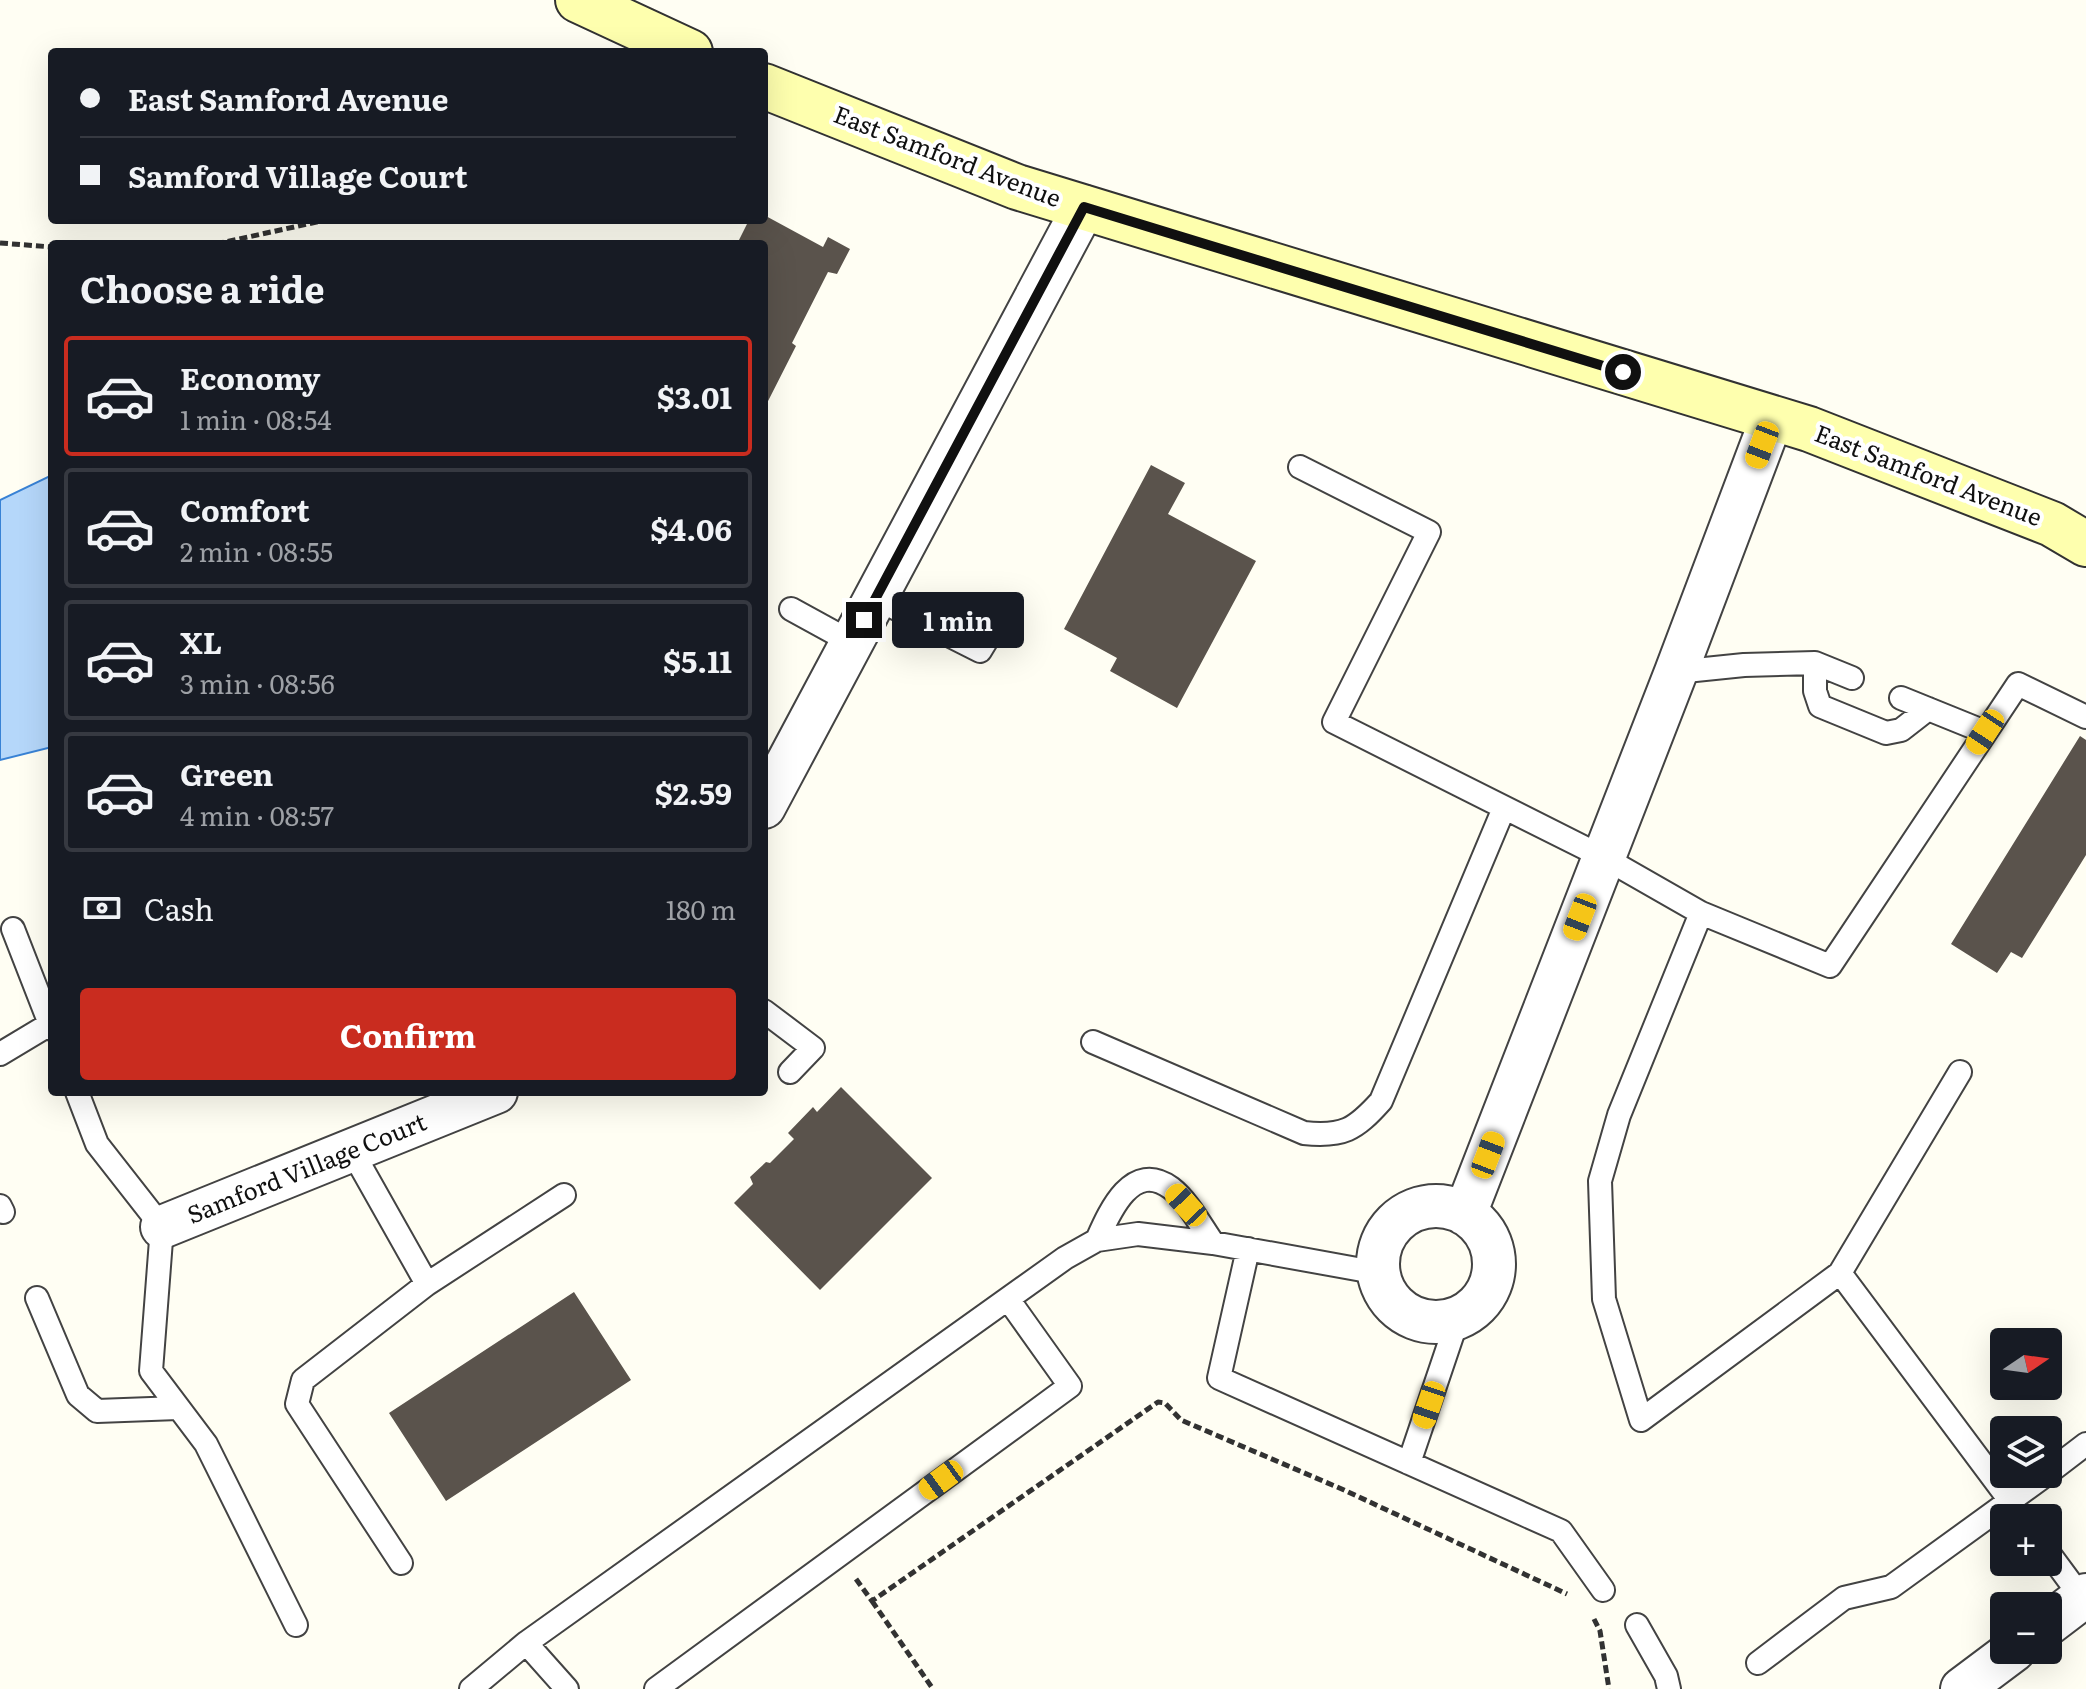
<!DOCTYPE html>
<meta charset="utf-8">
<style>
:root{--surface:#171b24;--page:#20242c;--text:#f1f3f6;--muted:#9ea1a6;--line:#363941;--accent:#c92c1f}
body{margin:0;font-family:Literata,serif;background:var(--page);color:var(--text);height:100vh;display:flex;flex-direction:column;font-size:30px;white-space:nowrap}
*{box-sizing:border-box;margin:0}
p{font-size:26px;color:var(--muted)}
.icon{flex:none;width:44px;height:44px;fill:none;stroke:currentColor;stroke-width:2;stroke-linecap:round;stroke-linejoin:round}
.map{position:relative;flex:1;overflow:hidden}
.sheet{position:absolute;left:48px;top:240px;width:720px;height:856px;display:flex;flex-direction:column;background:var(--surface);border-radius:8px;box-shadow:0 8px 32px #0002}
.sheet>*{flex:none}
.hud{position:absolute;left:48px;top:48px;width:720px;height:176px;border-radius:8px;box-shadow:0 8px 32px #0002;display:grid;align-content:center;height:176px;padding:0 32px;background:var(--surface)}
.needle{width:52px;rotate:77deg}
.buttons{position:absolute;left:1990px;top:1328px;display:grid;gap:16px}
.buttons a{display:grid;place-items:center;width:72px;height:72px;border-radius:8px;background:var(--surface);box-shadow:0 8px 32px #0002;font-size:40px}
.end{position:absolute;width:36px;height:36px;margin:-18px;border:10px solid #101010;background:#fff;box-shadow:0 0 0 4px #fff}
.from{border-radius:50%}
.bubble{position:absolute;height:56px;border-radius:8px;background:var(--surface);box-shadow:0 8px 32px #0002;font-size:26px;font-weight:700;line-height:56px;text-align:center}
.car{position:absolute;width:24px;height:48px;margin:-24px -12px;border-radius:10px;box-shadow:0 0 6px 2px #0007;background:linear-gradient(#f5c518 24%,#345 0 40%,#f5c518 0 76%,#345 0 86%,#f5c518 0)}
.hud b{display:flex;align-items:center;gap:28px;height:76px;font-size:30px}
.hud b+b{border-top:2px solid var(--line)}
.hud i{width:20px;height:20px;background:var(--text)}
ul{padding:0;list-style:none}
li{display:flex;align-items:center;gap:24px;height:120px;margin:0 16px 12px;padding:0 16px;border:4px solid var(--line);border-radius:8px}
li div{flex:1}
li b{display:block;font-size:30px}
li em{font-style:normal;font-weight:700}
li.current{border-color:var(--accent)}
li>.icon{width:72px;height:72px;stroke-width:1.5}
h2{padding:0 32px;font-size:36px;line-height:96px}
.pay{display:flex;align-items:center;gap:20px;height:88px;padding:0 32px;font-size:30px}
.pay p{margin-inline-start:auto}
.action{display:flex;gap:16px;margin-top:auto;padding:16px 32px}
.action a{flex:1;height:92px;border-radius:8px;background:var(--accent);color:#fff;font-size:32px;font-weight:700;line-height:92px;text-align:center}
.map>svg:first-child{display:block}
.water{fill:#b5d7fa;stroke:#3882d5;stroke-width:2}
.building{fill:#5a534c}
.lines{fill:none;stroke-linecap:round;stroke-linejoin:round}
.lane-casing{stroke:#434343;stroke-width:26}
.street-casing{stroke:#434343;stroke-width:46}
.secondary-casing{stroke:#323232;stroke-width:48}
.path{stroke:#323232;stroke-width:5;stroke-dasharray:8 4;stroke-linecap:butt}
.lane{stroke:#fff;stroke-width:22}
.street{stroke:#fff;stroke-width:42}
.secondary{stroke:#feffae;stroke-width:44}
.route{stroke:#101010;stroke-width:10}
.labels{text-anchor:middle;stroke-width:8;stroke-linejoin:round;paint-order:stroke}
.street-label{font-size:24px;fill:#101010;stroke:#fff}
</style>
<div class="map">
<svg width="2086" height="1689" viewBox="0 0 2086 1689">
<rect width="100%" height="100%" fill="#fffef3"/>
<path class="water" d="M52,475V747L0,760V500Z"/>
<path class="building" d="M764,215L823,247L828,237L850,249L837,274L828,272L792,343L796,346L764,409V244H737L749,220H764Z
M1151,465L1185,483L1168,514L1256,561L1177,708L1110,671L1117,658L1064,629Z
M2080,736L2086,740V855L2022,958L2011,952L1997,973L1951,944Z
M841,1087L932,1178L820,1290L734,1203L753,1184L750,1177L766,1162L770,1163L794,1139L788,1133L813,1107L817,1112Z
M574,1292L631,1380L446,1501L389,1413Z"/>
<g class="lines">
<defs>
<path id="lane" d="M1300,467L1429,532L1334,722L1603,857L1701,913L1830,966L2018,684L2086,717
M875,598L980,651L997,623
M791,609L853,643
M1815,663V691L1820,706L1886,733L1901,730L1928,709
M1676,672L1744,665L1815,663L1852,678
M1901,698L1985,732
M1701,913L1619,1115L1600,1181L1604,1299L1641,1420L1840,1273
M13,929L52,1029
M764,1011L813,1048L790,1072
M1093,1042L1304,1133C1343,1137 1355,1130 1381,1101L1504,808
M0,1054L50,1024
M1960,1072L1840,1273L2023,1518
M77,1092L97,1144L162,1227L151,1371L206,1444L296,1625
M352,1151L427,1284L564,1195
M0,1206L3,1212
M1097,1240C1109,1213 1132,1159 1171,1188C1188,1201 1201,1226 1213,1243
M1248,1249L1219,1378L1561,1531L1603,1590
M37,1298L78,1395L97,1411L178,1408
M1409,1463L1458,1318
M2048,1473L2086,1444
M2048,1552L2082,1598
M401,1563L297,1404L303,1380L427,1284
M1637,1625L1666,1676L1669,1689
M526,1643L567,1689
M1758,1663L1844,1598L1891,1587L2047,1474
M471,1689L526,1643L1065,1258L1097,1240L1138,1234L1213,1243L1379,1273
M656,1689L1070,1386L1008,1299"/>
<path id="street" d="M764,807L1084,207
M1378 1264a58 58 0 1 1 116 0a58 58 0 1 1-116 0Z
M1465,1214L1676,672L1772,418
M162,1227L496,1092
M2048,1624L2086,1595
M1962,1689L2014,1650"/>
<path id="secondary" d="M578,0L690,52
M764,86L1017,187L1809,429L2052,524L2086,544"/>
</defs>
<use href="#lane" class="lane-casing"/>
<use href="#street" class="street-casing"/>
<use href="#secondary" class="secondary-casing"/>
<path class="path" d="M0,243L52,247
M216,244L326,220
M856,1579L872,1601L1158,1402L1165,1403L1181,1420L1344,1490L1567,1594
M872,1601L933,1689
M1594,1619L1600,1631L1609,1689"/>
<use href="#lane" class="lane"/>
<use href="#street" class="street"/>
<use href="#secondary" class="secondary"/>
</g>
<g class="lines">
<path class="route" d="M864,620L1084,207L1623,372"/>
</g>
<g class="labels">
<g class="street-label">
<text transform="translate(947 157) rotate(21)" y="8">East Samford Avenue</text>
<text transform="translate(1928 476) rotate(21)" y="8">East Samford Avenue</text>
<text transform="translate(307 1169) rotate(-22)" y="8">Samford Village Court</text>
</g>
</g>
</svg>
<div class="buttons">
<a><svg class="needle" viewBox="-14 -14 28 28"><path d="M0-13l5 13h-10z" fill="#e53935"/><path d="M0 13l5-13h-10z" fill="#9ea1a6"/></svg></a>
<a><svg class="icon" aria-label="layers" viewBox="0 0 24 24"><path d="M12 4l9 5-9 5-9-5zM3 14l9 5 9-5"/></svg></a>
<a>+</a>
<a>−</a>
</div>
<i class="end from" style="left:1623px;top:372px"></i>
<i class="end" style="left:864px;top:620px"></i>
<div class="bubble" style="left:892px;top:592px;width:132px">1 min</div>
<i class="car" style="left:1762px;top:445px;rotate:201deg"></i>
<i class="car" style="left:1985px;top:732px;rotate:213deg"></i>
<i class="car" style="left:1580px;top:917px;rotate:201deg"></i>
<i class="car" style="left:1488px;top:1155px;rotate:21deg"></i>
<i class="car" style="left:1186px;top:1205px;rotate:317deg"></i>
<i class="car" style="left:1429px;top:1405px;rotate:199deg"></i>
<i class="car" style="left:941px;top:1480px;rotate:234deg"></i>
<div class="hud">
<b><i class="from"></i>East Samford Avenue</b>
<b><i></i>Samford Village Court</b>
</div>
<section class="sheet">
<h2>Choose a ride</h2>
<ul>
<li class="current"><svg class="icon" aria-label="car" viewBox="0 0 24 24"><path d="M5 17H2v-5l4-1 3-4h7l3 4 3 1v5h-3M9 17h6M6 11h13"/><circle cx="7" cy="17" r="2"/><circle cx="17" cy="17" r="2"/></svg><div><b>Economy</b><p>1 min · 08:54</p></div><em>$3.01</em></li>
<li><svg class="icon" aria-label="car" viewBox="0 0 24 24"><path d="M5 17H2v-5l4-1 3-4h7l3 4 3 1v5h-3M9 17h6M6 11h13"/><circle cx="7" cy="17" r="2"/><circle cx="17" cy="17" r="2"/></svg><div><b>Comfort</b><p>2 min · 08:55</p></div><em>$4.06</em></li>
<li><svg class="icon" aria-label="car" viewBox="0 0 24 24"><path d="M5 17H2v-5l4-1 3-4h7l3 4 3 1v5h-3M9 17h6M6 11h13"/><circle cx="7" cy="17" r="2"/><circle cx="17" cy="17" r="2"/></svg><div><b>XL</b><p>3 min · 08:56</p></div><em>$5.11</em></li>
<li><svg class="icon" aria-label="car" viewBox="0 0 24 24"><path d="M5 17H2v-5l4-1 3-4h7l3 4 3 1v5h-3M9 17h6M6 11h13"/><circle cx="7" cy="17" r="2"/><circle cx="17" cy="17" r="2"/></svg><div><b>Green</b><p>4 min · 08:57</p></div><em>$2.59</em></li>
</ul>
<div class="pay"><svg class="icon" aria-label="cash" viewBox="0 0 24 24"><path d="M3 7h18v10H3z"/><circle cx="12" cy="12" r="2"/></svg>Cash<p>180 m</p></div>
<div class="action"><a>Confirm</a></div>
</section>
</div>
